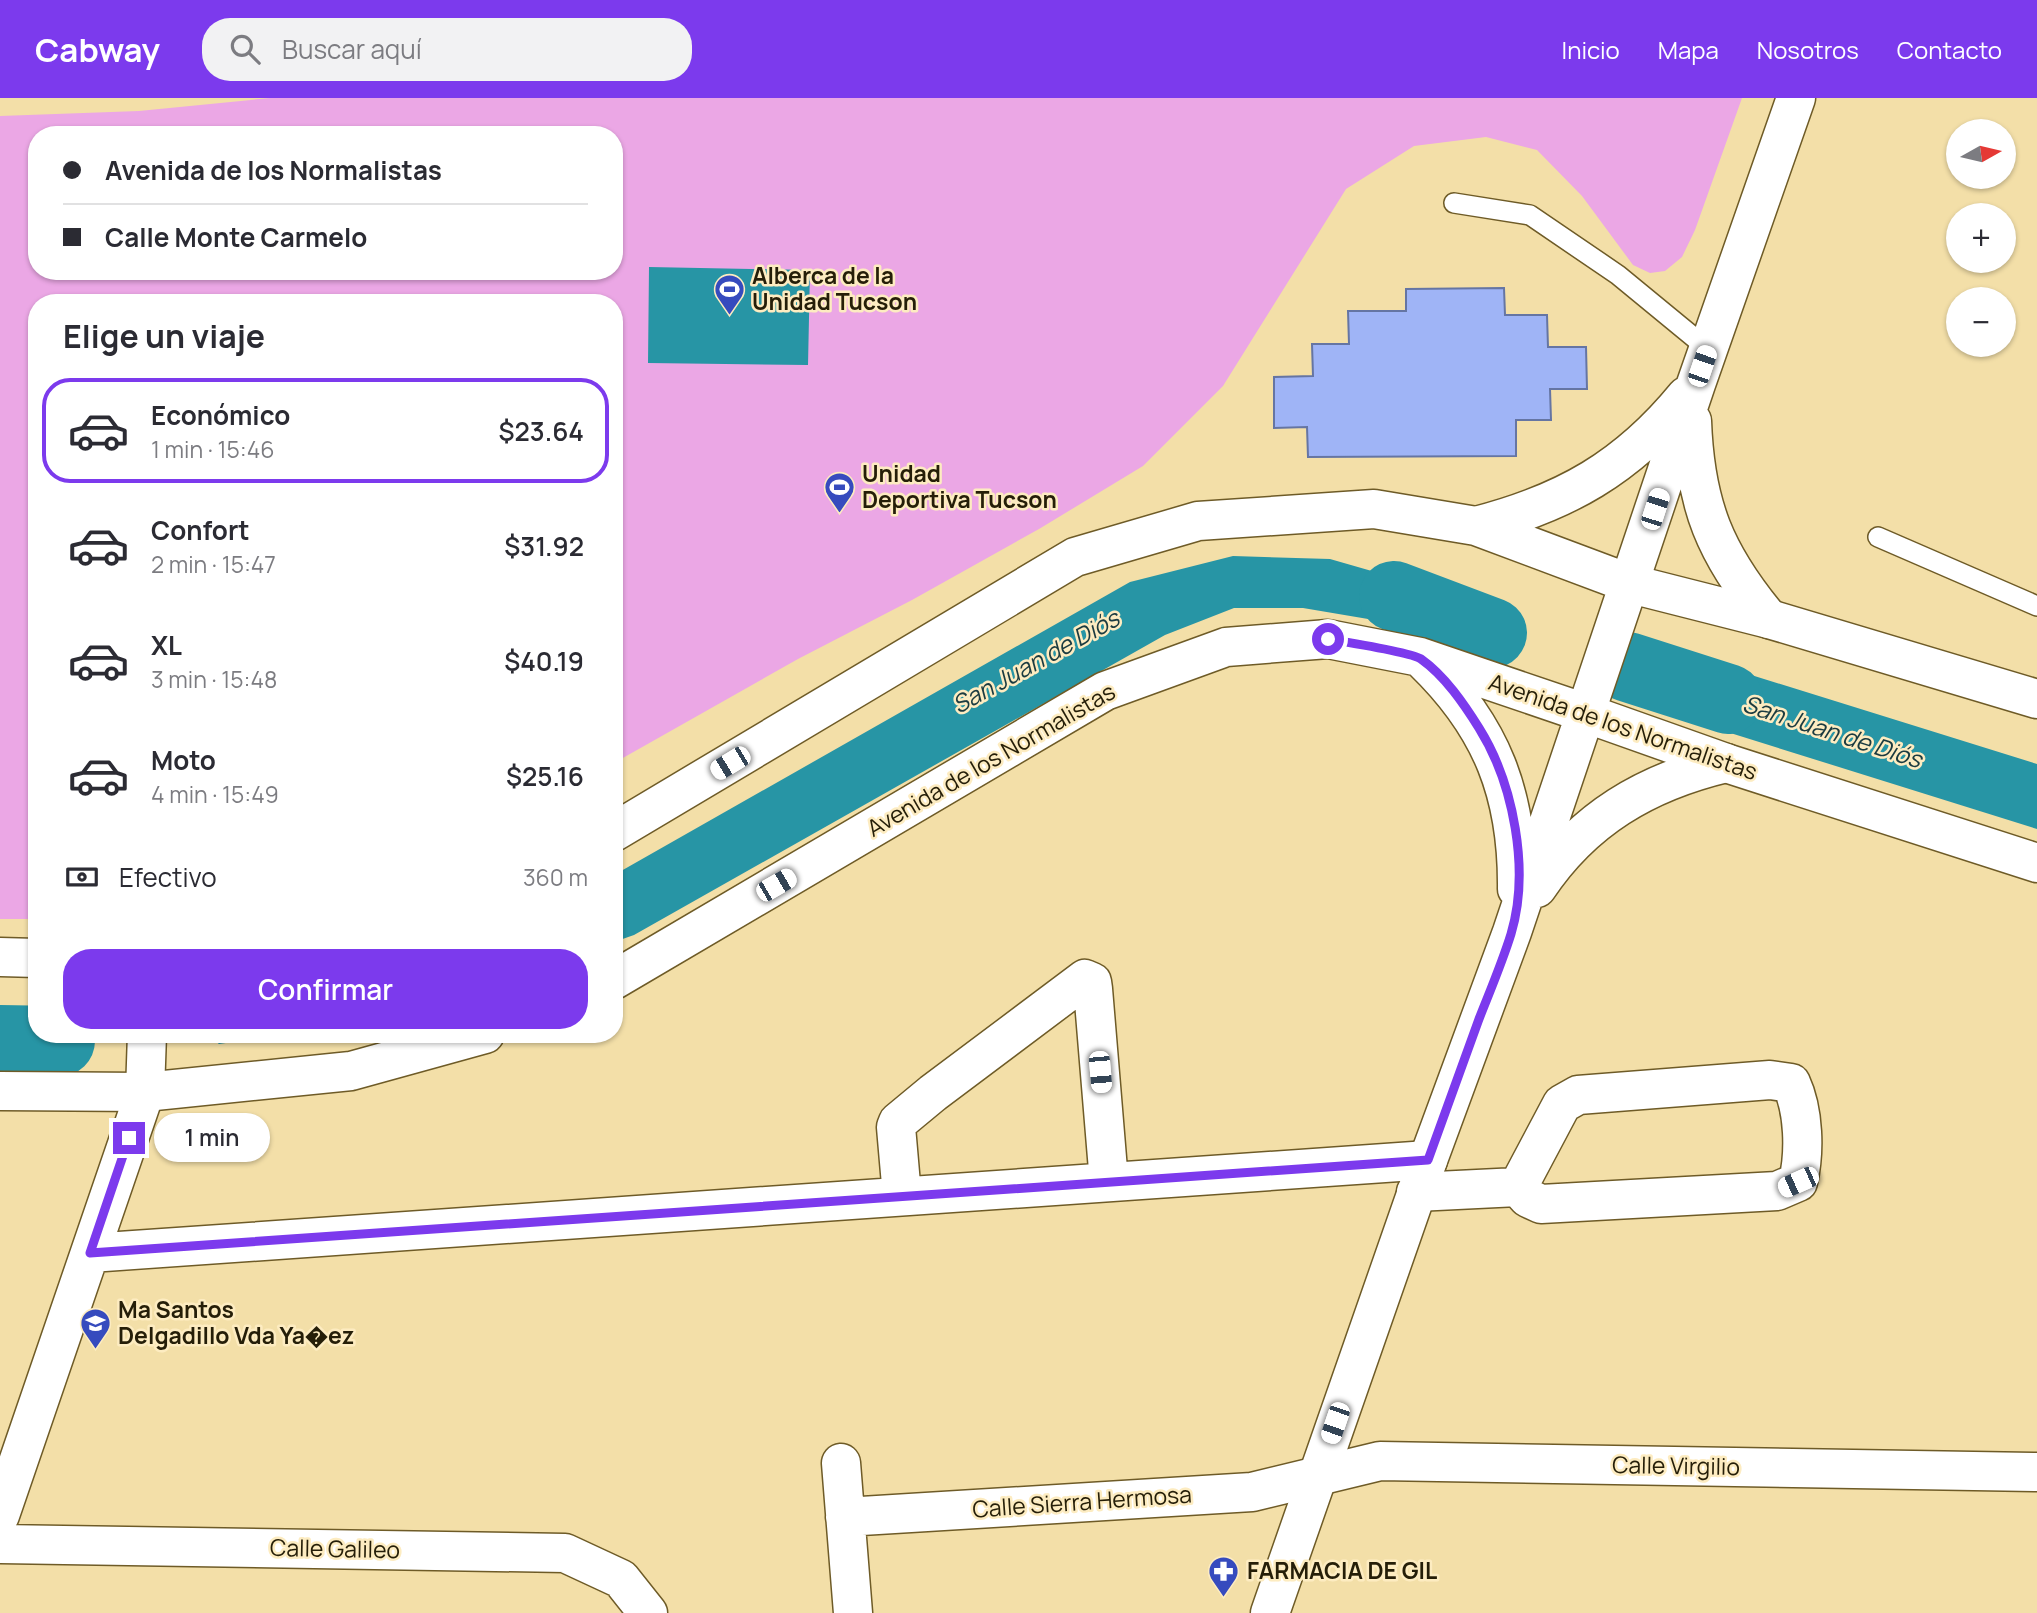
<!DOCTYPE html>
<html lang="es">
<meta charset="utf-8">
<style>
:root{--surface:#fff;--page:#f2f2f3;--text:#2b2b33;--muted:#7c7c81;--line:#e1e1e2;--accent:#7c3aed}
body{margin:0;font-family:Manrope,sans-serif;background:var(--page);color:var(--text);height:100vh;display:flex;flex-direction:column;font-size:26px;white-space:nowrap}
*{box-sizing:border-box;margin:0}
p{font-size:23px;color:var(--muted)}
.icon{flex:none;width:38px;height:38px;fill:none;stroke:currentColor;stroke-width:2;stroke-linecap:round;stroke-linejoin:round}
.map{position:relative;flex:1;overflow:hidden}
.details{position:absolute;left:28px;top:196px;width:595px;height:749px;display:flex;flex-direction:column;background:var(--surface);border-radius:28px;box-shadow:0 2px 5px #0004}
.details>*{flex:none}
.guide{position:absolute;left:28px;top:28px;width:595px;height:154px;border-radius:28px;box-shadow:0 2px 5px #0004;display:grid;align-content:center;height:154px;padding:0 35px;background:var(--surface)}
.needle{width:46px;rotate:82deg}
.fabs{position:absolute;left:1946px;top:21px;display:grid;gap:14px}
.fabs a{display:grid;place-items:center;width:70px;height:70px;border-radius:50%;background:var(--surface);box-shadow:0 2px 5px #0004;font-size:35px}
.end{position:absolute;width:32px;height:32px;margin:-16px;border:9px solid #7c3aed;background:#fff;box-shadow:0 0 0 4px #fff}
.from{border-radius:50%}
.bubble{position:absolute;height:49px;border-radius:24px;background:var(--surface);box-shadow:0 2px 5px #0004;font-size:23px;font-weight:600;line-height:49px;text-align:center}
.car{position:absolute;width:21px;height:42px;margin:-21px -10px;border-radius:9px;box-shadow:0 0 5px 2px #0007;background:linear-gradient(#fff 24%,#345 0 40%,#fff 0 76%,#345 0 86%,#fff 0)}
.guide b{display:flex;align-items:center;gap:24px;height:66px;font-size:26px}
.guide b+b{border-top:2px solid var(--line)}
.guide i{width:18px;height:18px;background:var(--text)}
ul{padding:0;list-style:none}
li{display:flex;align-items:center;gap:21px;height:105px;margin:0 14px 10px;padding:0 21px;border:4px solid transparent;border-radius:28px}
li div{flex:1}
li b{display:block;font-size:26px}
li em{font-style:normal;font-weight:600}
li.active{border-color:var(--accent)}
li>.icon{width:63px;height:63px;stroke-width:1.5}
h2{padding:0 35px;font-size:32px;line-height:84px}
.pay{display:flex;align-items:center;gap:18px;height:77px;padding:0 35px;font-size:26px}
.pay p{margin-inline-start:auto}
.button{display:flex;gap:14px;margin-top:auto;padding:14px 35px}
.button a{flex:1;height:80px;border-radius:28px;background:var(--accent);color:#fff;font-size:28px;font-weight:600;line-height:80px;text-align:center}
header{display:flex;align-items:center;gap:42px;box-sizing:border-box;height:98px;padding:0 35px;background:var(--accent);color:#fff}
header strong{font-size:33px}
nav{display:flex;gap:38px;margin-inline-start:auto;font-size:24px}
.search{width:490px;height:63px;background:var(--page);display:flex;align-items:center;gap:18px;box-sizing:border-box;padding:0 24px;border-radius:28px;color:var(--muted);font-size:26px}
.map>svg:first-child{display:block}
.green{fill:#eba7e5;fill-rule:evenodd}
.water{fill:#2795a5}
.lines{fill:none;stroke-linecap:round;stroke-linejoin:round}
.river{stroke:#2795a5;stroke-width:70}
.building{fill:#9fb4f6;stroke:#6575a3;stroke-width:2}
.lane-casing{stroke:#6e5b27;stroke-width:22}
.street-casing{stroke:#6e5b27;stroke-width:41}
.secondary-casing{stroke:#6e5b27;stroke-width:41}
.lane{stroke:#fff;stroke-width:19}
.street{stroke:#fff;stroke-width:38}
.secondary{stroke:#fff;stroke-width:38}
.route{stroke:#7c3aed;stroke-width:9}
.labels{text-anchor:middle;stroke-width:5;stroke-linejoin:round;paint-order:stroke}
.poi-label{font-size:23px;font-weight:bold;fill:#251e08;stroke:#fdecc1;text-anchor:start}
.street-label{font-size:23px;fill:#251e08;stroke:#fdecc1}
.water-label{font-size:24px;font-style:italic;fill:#1b3b40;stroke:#fdecc1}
</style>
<header>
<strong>Cabway</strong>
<div class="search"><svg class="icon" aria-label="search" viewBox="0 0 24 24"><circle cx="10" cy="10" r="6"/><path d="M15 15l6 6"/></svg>Buscar aquí</div>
<nav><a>Inicio</a><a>Mapa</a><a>Nosotros</a><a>Contacto</a></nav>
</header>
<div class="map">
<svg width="2037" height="1515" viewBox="0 0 2037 1515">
<rect width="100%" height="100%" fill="#f3dfa8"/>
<path class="green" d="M270,0H1742L1695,132L1682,159L1665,173L1650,175L1633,167L1582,98L1537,52L1486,39L1414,48L1346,91L1223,288L1143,368L1039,431L912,502L798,561L614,665V205H37V821H0V18L139,13ZM37,37H614V173H37Z"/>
<path class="water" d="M649,169L810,172L808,267L648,265Z
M1233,458L1330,461L1403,482L1459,499L1483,532L1442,541L1374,522L1303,510H1234L1165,537L634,837L614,844V777L1130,484Z
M1668,551L2037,666V731L1660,613L1634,571Z
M0,928H7L51,943L8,960H0Z
M207,936H285L219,946Z"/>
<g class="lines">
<path class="river" d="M1394,498L1492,535
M1628,569L1728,601
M0,942L60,943"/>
</g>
<path class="building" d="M1504,190L1505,217H1547L1548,249H1586L1587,291H1550L1551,322H1516V358L1308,359L1307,329L1274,330V279L1313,278L1312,246H1349L1348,213H1406V191Z"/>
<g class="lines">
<defs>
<path id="lane" d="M1454,105L1530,117L1618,177L1708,251
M1878,439L2037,508"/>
<path id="street" d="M1631,486L1769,521L2037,601
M1585,615L1726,665L2037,765
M1416,1094L1518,1089L1528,1100L1541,1106L1777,1093L1798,1084C1805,1054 1804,1013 1791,985L1770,982L1578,997L1562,1006L1518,1089
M902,1098L896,1029L898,1024L933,995L1085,881L1092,884L1093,891L1109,1084
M90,1155L1428,1062
M841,1365L853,1515
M0,1417L145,994L147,936
M845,1419L1252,1394L1380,1363L2037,1374
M0,1446L565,1455L621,1481L648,1515"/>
<path id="secondary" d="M1692,323C1695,407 1715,456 1769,521
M1476,428C1565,405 1627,370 1686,298
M1424,563C1492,629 1518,697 1517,791
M614,734L1075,459L1198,423L1374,411L1476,428L1631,486
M1537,790C1583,721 1646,684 1726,665
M0,859L37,860
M614,882L1105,593L1226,549L1328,541L1420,559L1585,615
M0,993L145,994L351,973L485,936
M1270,1515L1428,1062L1512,834L1696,286L1796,0"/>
</defs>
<use href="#lane" class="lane-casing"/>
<use href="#street" class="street-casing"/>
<use href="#secondary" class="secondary-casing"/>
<use href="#lane" class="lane"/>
<use href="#street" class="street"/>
<use href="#secondary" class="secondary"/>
</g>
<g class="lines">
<path class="route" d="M129,1040L90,1155L1428,1062C1445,1015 1462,968 1479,921C1490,893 1502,865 1511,836C1530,773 1514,686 1479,630C1464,606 1445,578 1421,561C1411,554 1345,544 1328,541"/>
</g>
<defs>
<symbol id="stadium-pin" viewBox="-11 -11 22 30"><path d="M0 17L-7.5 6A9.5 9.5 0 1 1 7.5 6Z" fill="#364bbe" stroke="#fdecc1"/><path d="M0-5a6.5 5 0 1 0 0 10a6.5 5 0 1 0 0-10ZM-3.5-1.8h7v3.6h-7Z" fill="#fff"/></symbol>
<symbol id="school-pin" viewBox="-11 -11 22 30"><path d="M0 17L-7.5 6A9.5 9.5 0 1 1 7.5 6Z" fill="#364bbe" stroke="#fdecc1"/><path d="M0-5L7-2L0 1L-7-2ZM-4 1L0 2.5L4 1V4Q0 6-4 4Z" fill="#fff"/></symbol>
<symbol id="pharmacy-pin" viewBox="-11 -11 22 30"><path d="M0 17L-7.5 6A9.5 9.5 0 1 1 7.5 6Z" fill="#364bbe" stroke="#fdecc1"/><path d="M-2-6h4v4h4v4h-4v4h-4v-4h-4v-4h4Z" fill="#fff"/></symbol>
</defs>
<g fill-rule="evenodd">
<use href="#stadium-pin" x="712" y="174" width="35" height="47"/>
<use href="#stadium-pin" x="822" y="372" width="35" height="47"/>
<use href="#school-pin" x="78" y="1208" width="35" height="47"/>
<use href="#pharmacy-pin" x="1206" y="1456" width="35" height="47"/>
</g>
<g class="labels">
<g class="poi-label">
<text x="752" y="186">Alberca de la<tspan x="752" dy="26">Unidad Tucson</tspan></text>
<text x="862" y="384">Unidad<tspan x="862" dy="26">Deportiva Tucson</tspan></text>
<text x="118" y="1220">Ma Santos<tspan x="118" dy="26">Delgadillo Vda Ya�ez</tspan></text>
<text x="1247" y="1481">FARMACIA DE GIL</text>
</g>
<g class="street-label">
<text transform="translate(1623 629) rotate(19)" y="8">Avenida de los Normalistas</text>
<text transform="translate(991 662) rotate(-30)" y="8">Avenida de los Normalistas</text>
<text transform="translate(1676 1368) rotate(1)" y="8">Calle Virgilio</text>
<text transform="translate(1082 1404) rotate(-4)" y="8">Calle Sierra Hermosa</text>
<text transform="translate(335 1451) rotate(1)" y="8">Calle Galileo</text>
</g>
<g class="water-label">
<text transform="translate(1036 564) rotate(-29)" y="8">San Juan de Diós</text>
<text transform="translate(1832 634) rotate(18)" y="8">San Juan de Diós</text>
</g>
</g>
</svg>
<div class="fabs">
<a><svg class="needle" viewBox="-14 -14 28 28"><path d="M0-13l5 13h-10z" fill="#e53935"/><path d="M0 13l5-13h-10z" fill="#7c7c81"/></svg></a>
<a>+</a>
<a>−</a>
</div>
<i class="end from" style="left:1328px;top:541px"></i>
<i class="end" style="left:129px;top:1040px"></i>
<div class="bubble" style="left:154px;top:1015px;width:116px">1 min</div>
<i class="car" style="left:1702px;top:268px;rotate:19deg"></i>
<i class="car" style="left:1655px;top:411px;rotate:18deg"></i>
<i class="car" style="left:730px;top:665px;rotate:239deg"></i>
<i class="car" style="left:776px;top:787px;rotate:60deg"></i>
<i class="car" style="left:1100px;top:974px;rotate:175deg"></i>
<i class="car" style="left:1798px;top:1084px;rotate:246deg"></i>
<i class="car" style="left:1335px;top:1325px;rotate:199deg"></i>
<div class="guide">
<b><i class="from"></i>Avenida de los Normalistas</b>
<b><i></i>Calle Monte Carmelo</b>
</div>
<section class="details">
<h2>Elige un viaje</h2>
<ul>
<li class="active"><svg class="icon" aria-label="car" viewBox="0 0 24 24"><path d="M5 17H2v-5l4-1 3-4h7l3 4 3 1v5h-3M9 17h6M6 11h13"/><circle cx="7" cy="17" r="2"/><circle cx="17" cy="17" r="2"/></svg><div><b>Económico</b><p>1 min · 15:46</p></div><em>$23.64</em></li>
<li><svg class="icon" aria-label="car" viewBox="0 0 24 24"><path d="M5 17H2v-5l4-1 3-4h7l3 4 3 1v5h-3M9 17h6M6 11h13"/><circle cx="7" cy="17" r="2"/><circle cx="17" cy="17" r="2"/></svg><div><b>Confort</b><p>2 min · 15:47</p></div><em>$31.92</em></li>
<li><svg class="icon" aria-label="car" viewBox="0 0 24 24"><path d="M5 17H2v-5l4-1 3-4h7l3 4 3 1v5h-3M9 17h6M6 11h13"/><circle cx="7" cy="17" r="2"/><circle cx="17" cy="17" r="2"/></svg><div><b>XL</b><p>3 min · 15:48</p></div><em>$40.19</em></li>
<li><svg class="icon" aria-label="car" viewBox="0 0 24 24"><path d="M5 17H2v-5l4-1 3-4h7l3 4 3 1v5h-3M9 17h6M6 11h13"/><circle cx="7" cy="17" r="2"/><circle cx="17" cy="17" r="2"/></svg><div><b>Moto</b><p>4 min · 15:49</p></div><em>$25.16</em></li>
</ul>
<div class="pay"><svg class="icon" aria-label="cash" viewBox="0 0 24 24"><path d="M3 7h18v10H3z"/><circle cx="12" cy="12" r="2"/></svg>Efectivo<p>360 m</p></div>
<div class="button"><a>Confirmar</a></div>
</section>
</div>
